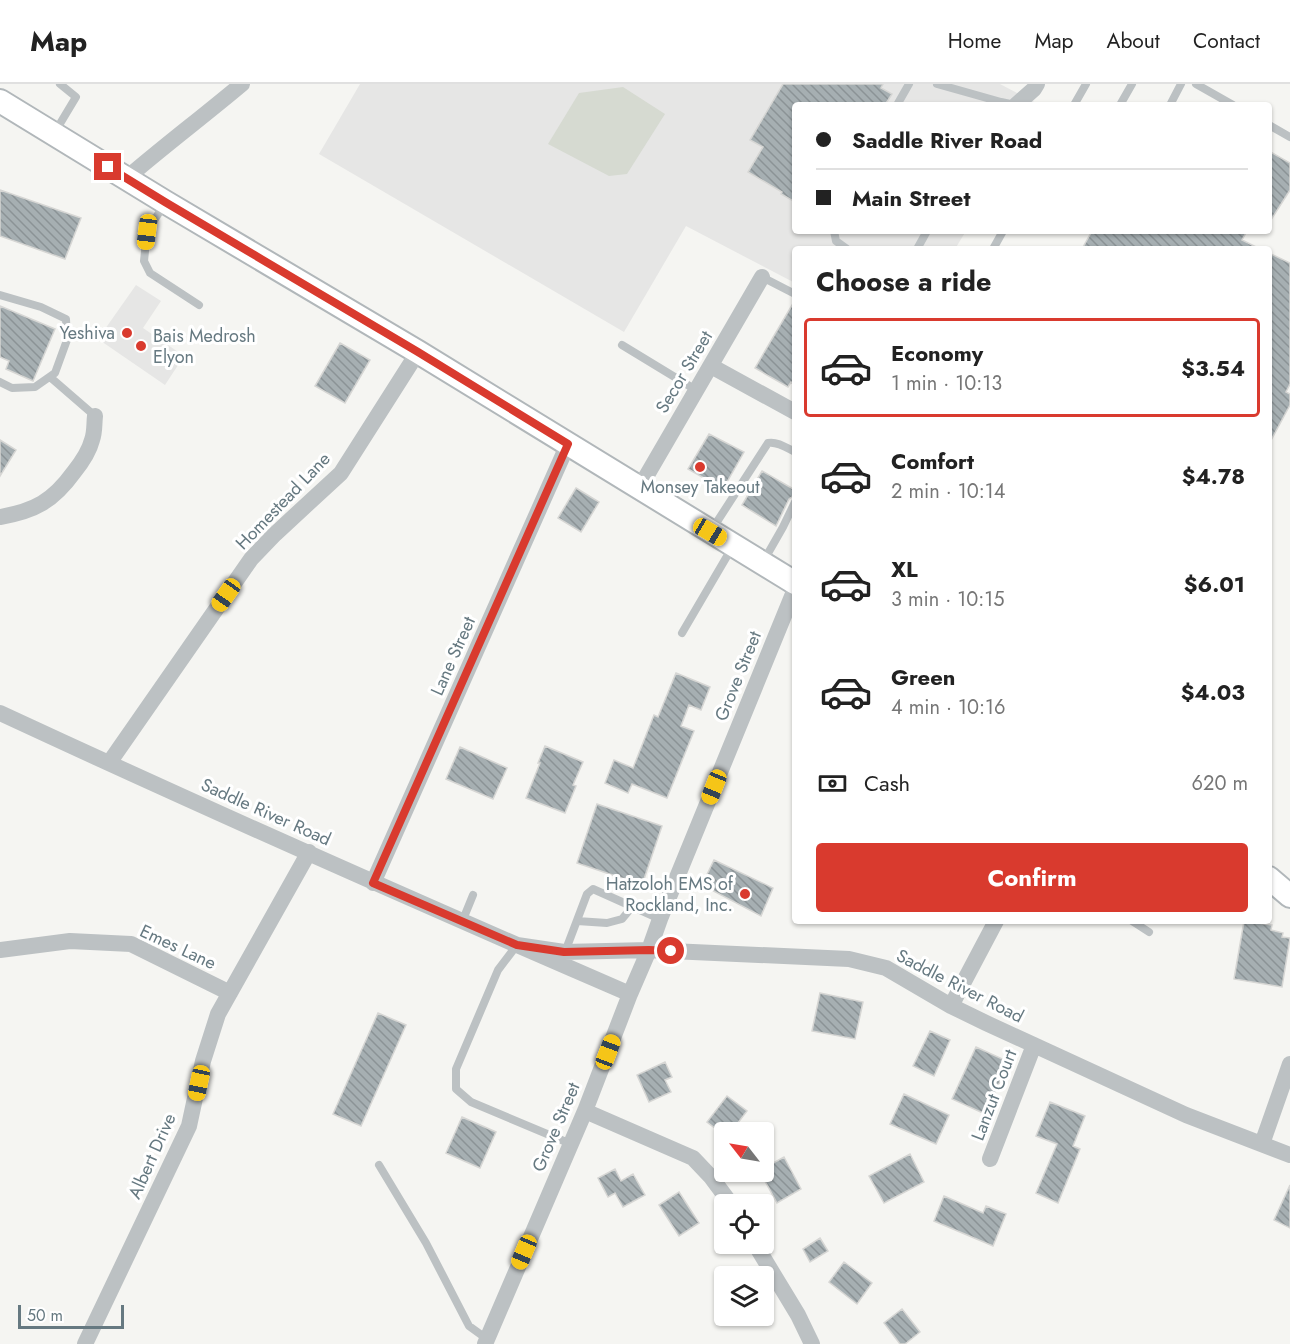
<!DOCTYPE html>
<meta charset="utf-8">
<style>
:root{--surface:#fff;--page:#f6f6f6;--text:#222;--muted:#767676;--line:#e0e0e0;--accent:#d93a2e}
body{margin:0;font-family:Jost,sans-serif;background:var(--page);color:var(--text);height:100vh;display:flex;flex-direction:column;font-size:22px;white-space:nowrap}
*{box-sizing:border-box;margin:0}
p{font-size:20px;color:var(--muted)}
.icon{flex:none;width:33px;height:33px;fill:none;stroke:currentColor;stroke-width:2;stroke-linecap:round;stroke-linejoin:round}
.map{position:relative;flex:1;overflow:hidden}
.drawer{position:absolute;left:792px;top:162px;width:480px;height:678px;display:flex;flex-direction:column;background:var(--surface);border-radius:6px;box-shadow:0 2px 4px #0004}
.drawer>*{flex:none}
.banner{position:absolute;left:792px;top:18px;width:480px;height:132px;border-radius:6px;box-shadow:0 2px 4px #0004;display:grid;align-content:center;height:132px;padding:0 24px;background:var(--surface)}
.needle{width:39px;rotate:301deg}
.fabs{position:absolute;left:714px;top:1038px;display:grid;gap:12px}
.fabs a{display:grid;place-items:center;width:60px;height:60px;border-radius:6px;background:var(--surface);box-shadow:0 2px 4px #0004;font-size:30px}
.scale{position:absolute;left:18px;bottom:15px;width:106px;box-sizing:border-box;padding-left:6px;border:3px solid #667981;border-top:0;font-size:16px;line-height:21px;white-space:nowrap;color:#667981;-webkit-text-stroke:4px #fff;paint-order:stroke}
.end{position:absolute;width:27px;height:27px;margin:-14px;border:8px solid #d93a2e;background:#fff;box-shadow:0 0 0 3px #fff}
.from{border-radius:50%}
.car{position:absolute;width:18px;height:36px;margin:-18px -9px;border-radius:8px;box-shadow:0 0 4px 2px #0007;background:linear-gradient(#f5c518 24%,#345 0 40%,#f5c518 0 76%,#345 0 86%,#f5c518 0)}
.banner b{display:flex;align-items:center;gap:21px;height:57px;font-size:22px}
.banner b+b{border-top:2px solid var(--line)}
.banner i{width:15px;height:15px;background:var(--text)}
ul{padding:0;list-style:none}
li{display:flex;align-items:center;gap:18px;height:99px;margin:0 12px 9px;padding:0 12px;border:3px solid transparent;border-radius:6px}
li div{flex:1}
li b{display:block;font-size:22px}
li em{font-style:normal;font-weight:700}
li.on{border-color:var(--accent)}
li>.icon{width:54px;height:54px;stroke-width:1.5}
h2{padding:0 24px;font-size:27px;line-height:72px}
.pay{display:flex;align-items:center;gap:15px;height:66px;padding:0 24px;font-size:22px}
.pay p{margin-inline-start:auto}
.button{display:flex;gap:12px;margin-top:auto;padding:12px 24px}
.button a{flex:1;height:69px;border-radius:6px;background:var(--accent);color:#fff;font-size:24px;font-weight:700;line-height:69px;text-align:center}
header{display:flex;align-items:center;gap:36px;box-sizing:border-box;height:84px;padding:0 30px;background:var(--surface);border-bottom:2px solid var(--line)}
header strong{font-size:28px}
nav{display:flex;gap:33px;margin-inline-start:auto;font-size:21px}
.map>svg:first-child{display:block}
.built{fill:#e6e6e5}
.garden{fill:#d6dad1}
.building{fill:url(#building-back-hatch);stroke:#d6d6d4;stroke-width:1.5}
.lines{fill:none;stroke-linecap:round;stroke-linejoin:round}
.secondary-casing{stroke:#b1b7ba;stroke-width:26}
.lane{stroke:#bcc1c3;stroke-width:8}
.street{stroke:#bcc1c3;stroke-width:16}
.secondary{stroke:#fff;stroke-width:22}
.route{stroke:#d93a2e;stroke-width:8}
.poi-dot{fill:#d93a2e;stroke:#fff;stroke-width:2}
.labels{text-anchor:middle;stroke-width:6;stroke-linejoin:round;paint-order:stroke}
.poi-label{font-size:18px;fill:#667981;stroke:#fff;text-anchor:end}
.street-label{font-size:18px;fill:#667981;stroke:#fff}
</style>
<header>
<strong>Map</strong>
<nav><a>Home</a><a>Map</a><a>About</a><a>Contact</a></nav>
</header>
<div class="map">
<svg width="1290" height="1260" viewBox="0 0 1290 1260">
<defs>
<pattern id="building-back-hatch" width="6" height="6" patternUnits="userSpaceOnUse" patternTransform="scale(1.5)"><rect width="6" height="6" fill="#a6afb2"/><path d="M-1 5l2 2M0 0l6 6M5-1l2 2" fill="none" stroke="#8b9396"/></pattern>
</defs>
<rect width="100%" height="100%" fill="#f5f5f2"/>
<path class="built" d="M360,0H1000L1040,21H795V147H966L955,165H795V199L686,142L624,248L319,70Z
M136,201L161,217L143,244L184,272L165,301L98,255Z"/>
<path class="garden" d="M623,3L665,30L627,90L609,92L548,60L579,9Z"/>
<path class="building" d="M783,0H883L881,4L892,10L885,21H795V118L781,110L782,108L748,88L763,63L750,56Z
M1269,67L1290,79V106L1269,139Z
M0,106L81,134L65,175L0,152Z
M1092,147H1247L1242,156L1260,165H1082Z
M1269,169L1290,179V300L1286,308L1290,310V321L1269,360Z
M795,216V301L791,298L788,303L755,284Z
M0,222L55,245L33,297L6,285L9,277L0,273Z
M340,259L370,276L345,319L315,302Z
M709,350L744,368L723,405L688,385Z
M0,356L16,366L0,392Z
M762,387L795,406V411L789,415L776,442L742,421Z
M576,404L599,418L581,448L558,434Z
M676,589L710,603L701,626L689,621L681,642L694,647L667,714L632,700L628,709L605,699L614,676L633,684L654,631L658,633Z
M545,662L583,678L573,701L576,702L565,729L526,714L540,679H538Z
M460,663L507,684L493,715L446,695Z
M597,720L662,742L642,801L577,779Z
M714,776L773,804L761,832L702,801Z
M1244,837L1272,841L1271,846L1283,849L1282,853L1290,854L1282,903L1234,895Z
M820,909L863,918L855,955L812,947Z
M378,929L406,941L361,1042L333,1030Z
M930,947L950,956L934,992L913,982Z
M976,963L1009,978L985,1030L952,1015Z
M665,978L672,993L665,996L671,1008L649,1018L637,991Z
M904,1010L949,1031L936,1060L890,1040Z
M727,1012L747,1027L731,1048H720L707,1038Z
M1050,1018L1085,1032L1073,1062L1080,1065L1058,1119L1036,1109L1057,1060L1036,1052Z
M462,1033L496,1048L480,1084L446,1069Z
M910,1070L924,1098L884,1119L869,1092Z
M784,1073L801,1105L777,1119L760,1088H764V1084Z
M615,1085L621,1097L633,1090L645,1111L623,1123L615,1109L608,1113L598,1094Z
M1290,1101V1144L1274,1136Z
M679,1108L699,1139L679,1152L659,1121Z
M944,1112L983,1129L986,1122L1006,1130L993,1162L934,1137Z
M820,1154L828,1167L810,1178L803,1165Z
M844,1178L872,1199L857,1220L829,1198Z
M902,1225L920,1248L905,1260H900L884,1239Z"/>
<g class="lines">
<defs>
<path id="secondary" d="M0,17L165,118L418,268L795,499
M1269,794L1290,812"/>
</defs>
<use href="#secondary" class="secondary-casing"/>
<path class="lane" d="M937,0L1001,18L1015,21
M1196,0L1233,21
M897,21L909,0
M1074,21L1086,0
M1120,21L1132,0
M1170,21L1181,0
M1269,41L1290,53
M55,48L76,13L60,0
M165,119L147,148L144,177L150,189L199,221
M834,147L836,157L847,165
M917,165L927,147
M993,165L1003,147
M762,193L795,210
M0,211L41,223L66,235L67,256L55,289L35,303L12,304L0,298
M622,261L696,306
M50,293L95,332
M711,447L768,359C777,357 787,364 795,368
M763,478L783,443L795,418
M682,549L733,462
M577,837L607,839L622,835L632,823
M1132,837L1149,848
M462,838L473,811
M517,861L498,886L456,985V1005L471,1018L571,1060
M565,868L587,810L593,805L660,835
M379,1081L426,1159L469,1242L487,1255"/>
<path class="street" d="M1016,21L1034,5L1037,0
M127,94C164,62 204,32 242,0
M711,282L795,328
M640,403L762,193
M0,433C35,427 53,417 74,388C82,378 89,368 92,356C95,348 94,340 95,332
M0,629C209,726 419,819 630,910
M109,679L251,475L275,450L341,389L418,268
M373,799L568,360
M517,861L564,868L649,866L849,875L886,884L951,922L986,939L1186,1031L1290,1071
M0,866L70,857L131,860L230,909
M951,922L996,837
M585,1027L693,1074L711,1093L731,1120
M1262,1060L1290,980
M990,1075L1034,961
M755,1160L798,1231L812,1260
M85,1260L189,1042L203,977L218,930L309,768
M485,1260L585,1027L630,910L649,866L660,835L795,505"/>
<use href="#secondary" class="secondary"/>
</g>
<g class="lines">
<path class="route" d="M108,83L165,118L418,268L568,360L373,799L517,861L564,868L649,866L671,867"/>
</g>
<g class="poi-dot">
<circle cx="127" cy="249" r="6"/>
<circle cx="141" cy="262" r="6"/>
<circle cx="700" cy="383" r="6"/>
<circle cx="745" cy="810" r="6"/>
</g>
<g class="labels">
<g class="poi-label">
<text x="115" y="255">Yeshiva</text>
<text x="153" y="258" text-anchor="start">Bais Medrosh<tspan x="153" dy="21">Elyon</tspan></text>
<text x="700" y="409" text-anchor="middle">Monsey Takeout</text>
<text x="733" y="806">Hatzoloh EMS of<tspan x="733" dy="21">Rockland, Inc.</tspan></text>
</g>
<g class="street-label">
<text transform="translate(684 288) rotate(-59)" y="6">Secor Street</text>
<text transform="translate(283 417) rotate(-46)" y="6">Homestead Lane</text>
<text transform="translate(453 572) rotate(-66)" y="6">Lane Street</text>
<text transform="translate(738 592) rotate(-68)" y="6">Grove Street</text>
<text transform="translate(266 728) rotate(24)" y="6">Saddle River Road</text>
<text transform="translate(178 863) rotate(25)" y="6">Emes Lane</text>
<text transform="translate(960 902) rotate(27)" y="6">Saddle River Road</text>
<text transform="translate(994 1011) rotate(-69)" y="6">Lanzut Court</text>
<text transform="translate(556 1043) rotate(-67)" y="6">Grove Street</text>
<text transform="translate(152 1072) rotate(-66)" y="6">Albert Drive</text>
</g>
</g>
</svg>
<div class="fabs">
<a><svg class="needle" viewBox="-14 -14 28 28"><path d="M0-13l5 13h-10z" fill="#e53935"/><path d="M0 13l5-13h-10z" fill="#767676"/></svg></a>
<a><svg class="icon" aria-label="locate" viewBox="0 0 24 24"><circle cx="12" cy="12" r="6"/><path d="M12 2v4M12 18v4M2 12h4M18 12h4"/></svg></a>
<a><svg class="icon" aria-label="layers" viewBox="0 0 24 24"><path d="M12 4l9 5-9 5-9-5zM3 14l9 5 9-5"/></svg></a>
</div>
<div class="scale">50 m</div>
<i class="end from" style="left:671px;top:867px"></i>
<i class="end" style="left:108px;top:83px"></i>
<i class="car" style="left:147px;top:148px;rotate:187deg"></i>
<i class="car" style="left:710px;top:448px;rotate:121deg"></i>
<i class="car" style="left:226px;top:511px;rotate:215deg"></i>
<i class="car" style="left:714px;top:703px;rotate:202deg"></i>
<i class="car" style="left:608px;top:968px;rotate:21deg"></i>
<i class="car" style="left:199px;top:999px;rotate:192deg"></i>
<i class="car" style="left:524px;top:1168px;rotate:203deg"></i>
<div class="banner">
<b><i class="from"></i>Saddle River Road</b>
<b><i></i>Main Street</b>
</div>
<section class="drawer">
<h2>Choose a ride</h2>
<ul>
<li class="on"><svg class="icon" aria-label="car" viewBox="0 0 24 24"><path d="M5 17H2v-5l4-1 3-4h7l3 4 3 1v5h-3M9 17h6M6 11h13"/><circle cx="7" cy="17" r="2"/><circle cx="17" cy="17" r="2"/></svg><div><b>Economy</b><p>1 min · 10:13</p></div><em>$3.54</em></li>
<li><svg class="icon" aria-label="car" viewBox="0 0 24 24"><path d="M5 17H2v-5l4-1 3-4h7l3 4 3 1v5h-3M9 17h6M6 11h13"/><circle cx="7" cy="17" r="2"/><circle cx="17" cy="17" r="2"/></svg><div><b>Comfort</b><p>2 min · 10:14</p></div><em>$4.78</em></li>
<li><svg class="icon" aria-label="car" viewBox="0 0 24 24"><path d="M5 17H2v-5l4-1 3-4h7l3 4 3 1v5h-3M9 17h6M6 11h13"/><circle cx="7" cy="17" r="2"/><circle cx="17" cy="17" r="2"/></svg><div><b>XL</b><p>3 min · 10:15</p></div><em>$6.01</em></li>
<li><svg class="icon" aria-label="car" viewBox="0 0 24 24"><path d="M5 17H2v-5l4-1 3-4h7l3 4 3 1v5h-3M9 17h6M6 11h13"/><circle cx="7" cy="17" r="2"/><circle cx="17" cy="17" r="2"/></svg><div><b>Green</b><p>4 min · 10:16</p></div><em>$4.03</em></li>
</ul>
<div class="pay"><svg class="icon" aria-label="cash" viewBox="0 0 24 24"><path d="M3 7h18v10H3z"/><circle cx="12" cy="12" r="2"/></svg>Cash<p>620 m</p></div>
<div class="button"><a>Confirm</a></div>
</section>
</div>
